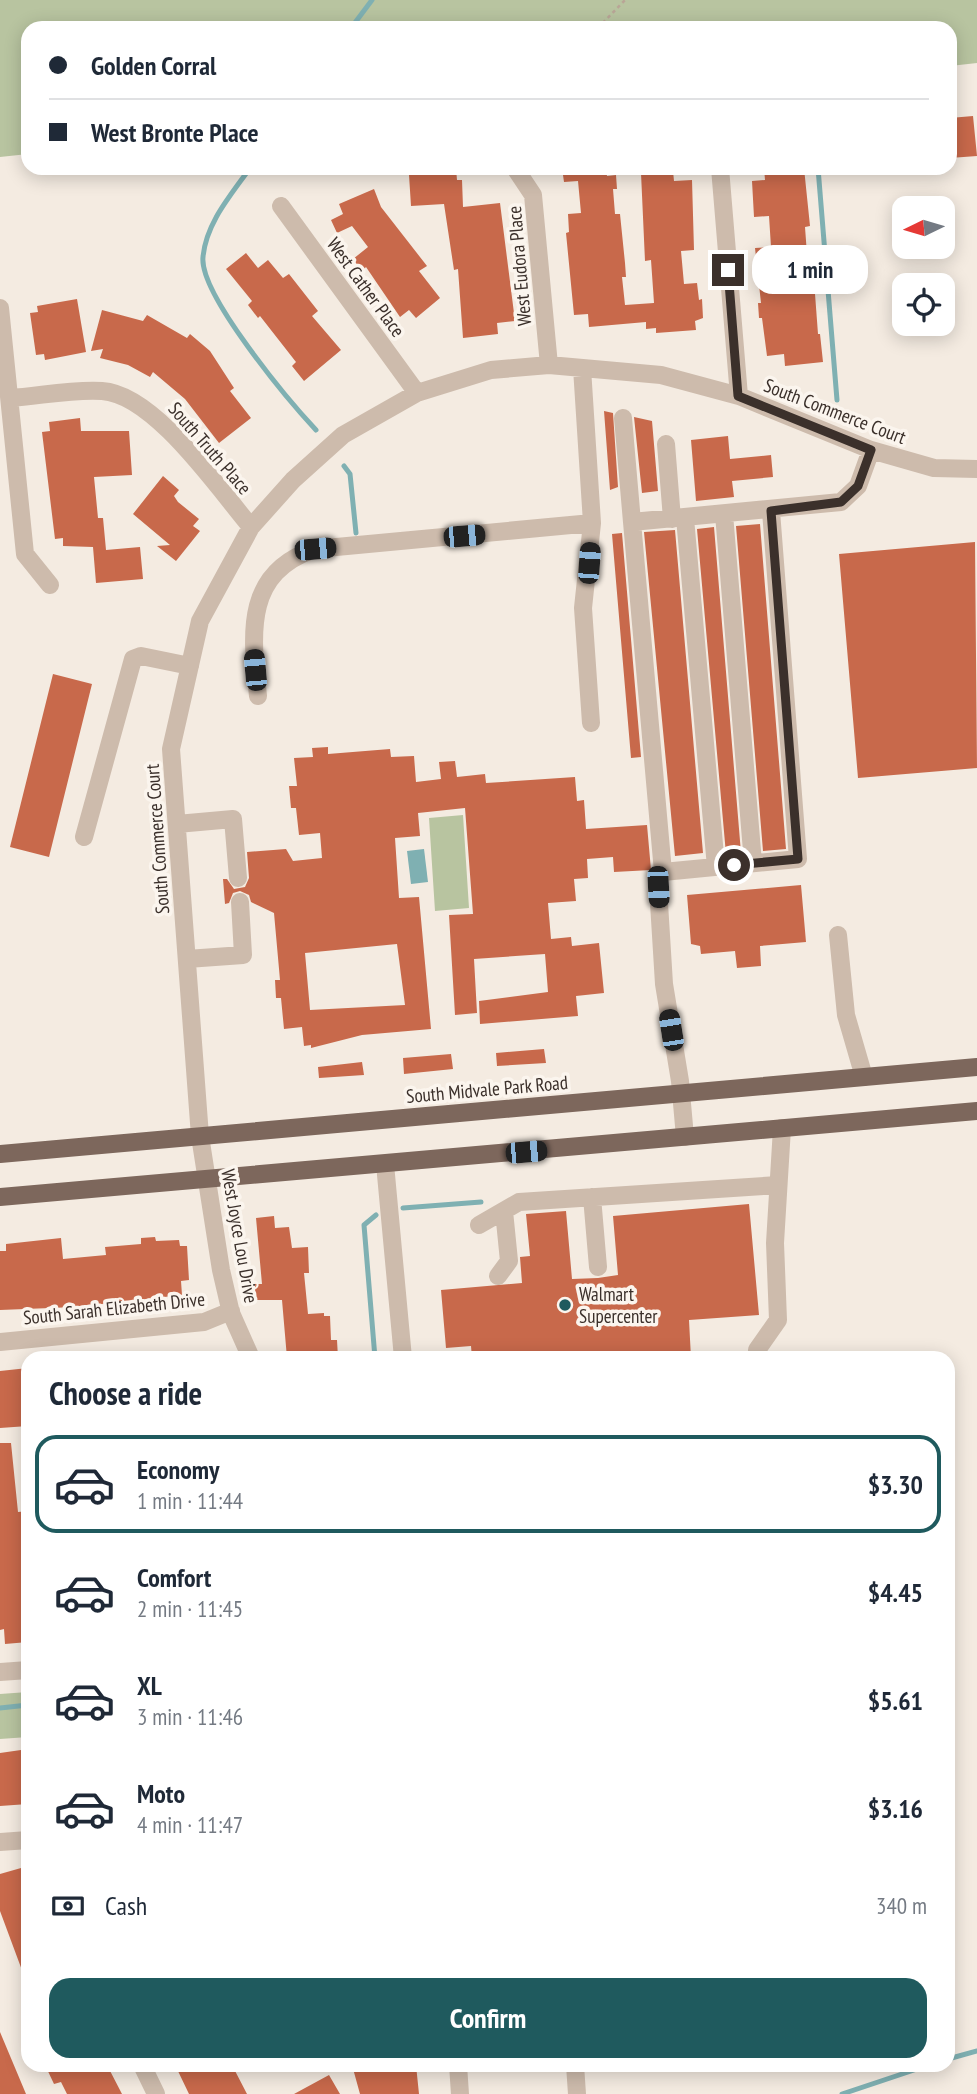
<!DOCTYPE html>
<meta charset="utf-8">
<style>
:root{--surface:#fff;--page:#f2f2f3;--text:#1f2937;--muted:#747a83;--line:#e0e1e3;--accent:#1f5a5e}
body{margin:0;font-family:"PT Sans Narrow",sans-serif;background:var(--page);color:var(--text);height:100vh;display:flex;flex-direction:column;font-size:26px;white-space:nowrap}
*{box-sizing:border-box;margin:0}
p{font-size:23px;color:var(--muted)}
.icon{flex:none;width:38px;height:38px;fill:none;stroke:currentColor;stroke-width:2;stroke-linecap:round;stroke-linejoin:round}
.map{position:relative;flex:1;overflow:hidden}
.panel{position:absolute;left:21px;top:1351px;width:934px;height:721px;display:flex;flex-direction:column;background:var(--surface);border-radius:21px;box-shadow:0 4px 18px #0003}
.panel>*{flex:none}
.guide{position:absolute;left:21px;top:21px;width:936px;height:154px;border-radius:21px;box-shadow:0 4px 18px #0003;display:grid;align-content:center;height:154px;padding:0 28px;background:var(--surface)}
.needle{width:46px;rotate:265deg}
.tools{position:absolute;left:892px;top:196px;display:grid;gap:14px}
.tools a{display:grid;place-items:center;width:63px;height:63px;border-radius:14px;background:var(--surface);box-shadow:0 4px 18px #0003;font-size:35px}
.end{position:absolute;width:32px;height:32px;margin:-16px;border:9px solid #3b302b;background:#fff;box-shadow:0 0 0 4px #fff}
.from{border-radius:50%}
.bubble{position:absolute;height:49px;border-radius:21px;background:var(--surface);box-shadow:0 4px 18px #0003;font-size:23px;font-weight:800;line-height:49px;text-align:center}
.car{position:absolute;width:21px;height:42px;margin:-21px -10px;border-radius:9px;box-shadow:0 0 5px 2px #0007;background:linear-gradient(#222 24%,#8ab4d8 0 40%,#222 0 76%,#8ab4d8 0 86%,#222 0)}
.guide b{display:flex;align-items:center;gap:24px;height:66px;font-size:26px}
.guide b+b{border-top:2px solid var(--line)}
.guide i{width:18px;height:18px;background:var(--text)}
ul{padding:0;list-style:none}
li{display:flex;align-items:center;gap:21px;height:98px;margin:0 14px 10px;padding:0 14px;border:4px solid transparent;border-radius:21px}
li div{flex:1}
li b{display:block;font-size:26px}
li em{font-style:normal;font-weight:800}
li.active{border-color:var(--accent)}
li>.icon{width:63px;height:63px;stroke-width:1.5}
h2{padding:0 28px;font-size:32px;line-height:84px}
.pay{display:flex;align-items:center;gap:18px;height:77px;padding:0 28px;font-size:26px}
.pay p{margin-inline-start:auto}
.cta{display:flex;gap:14px;margin-top:auto;padding:14px 28px}
.cta a{flex:1;height:80px;border-radius:21px;background:var(--accent);color:#fff;font-size:28px;font-weight:800;line-height:80px;text-align:center}
.map>svg:first-child{display:block}
.green{fill:#b8c4a0}
.water{fill:#7fb0b2}
.lines{fill:none;stroke-linecap:round;stroke-linejoin:round}
.stream{stroke:#7fb0b2;stroke-width:5}
.building{fill:#c8694b;fill-rule:evenodd}
.path{stroke:#b9a596;stroke-width:2.5;stroke-dasharray:3.5 3.5;stroke-linecap:butt}
.minor{stroke:#cdbbac;stroke-width:18}
.major{stroke:#7d675c;stroke-width:18}
.route{stroke:#3b302b;stroke-width:9}
.poi-dot{fill:#1f5a5e;stroke:#fbf5ee;stroke-width:2.5}
.labels{text-anchor:middle;stroke-width:7;stroke-linejoin:round;paint-order:stroke}
.street-label{font-size:19px;fill:#3b302b;stroke:#fbf5ee}
.poi-label{font-size:19px;fill:#3b302b;stroke:#fbf5ee;text-anchor:start}
</style>
<div class="map">
<svg width="977" height="2094" viewBox="0 0 977 2094">
<rect width="100%" height="100%" fill="#f4ebe1"/>
<path class="green" d="M0,0H977V63L950,66V28H28V154L0,157Z
M463,815L469,908L435,911L429,818Z
M28,1692V1737L0,1739V1694Z"/>
<path class="water" d="M424,849L428,882L411,884L407,851Z"/>
<g class="lines">
<path class="stream" d="M351,28L372,0
M250,168C231,195 206,223 203,257C199,294 289,401 316,430
M818,168L837,400
M344,466L350,474L356,533
M403,1208L481,1202
M375,1358L364,1225L376,1215
M0,1708L28,1705
M948,2059L977,2051
M842,2094L929,2065"/>
</g>
<path class="building" d="M973,116L977,156L950,158V118Z
M425,168H456L457,180H462L463,207L500,203L515,321L497,323L498,334L463,338L458,269L454,270L444,204L411,206L409,175Z
M562,168H606L607,176L616,175L617,189H613L615,214H620L625,263L626,277H622L625,305L654,303L651,260L645,261L641,173L673,171L674,181L692,180L694,250L681,251L684,284L697,283L699,300L702,299L703,318L695,321L696,330L656,333V328L646,329V322L589,327L588,314L574,315L566,233L569,232L568,214L581,213L578,181L564,182Z
M764,168H804L810,226L805,227L808,268L813,267L818,334H820L823,362L785,366L784,354L767,356L762,318H759L758,303H761L755,248L771,247L769,216L754,217L752,181L765,180Z
M374,189L381,207L427,266L419,271L440,298L416,318L409,310L400,317L366,267L362,271L353,259L368,247L352,226L337,233L331,220L343,214L339,204Z
M246,253L258,268L268,260L283,278L289,274L318,311L312,316L341,350L304,381L292,366L296,362L260,316L258,318L248,305L252,301L226,269Z
M77,299L86,352L45,360L44,354L36,355L30,313L38,312L37,306Z
M102,310L143,321L147,315L187,338L190,334L210,351L234,388L230,391L251,418L219,443L185,399L153,372L150,377L128,365L100,358L103,349L91,351Z
M604,411L613,413L618,487L610,490Z
M634,417L652,421L658,491L642,493Z
M80,418L81,431H129L132,475L94,477L98,518H103L106,550L140,547L143,579L96,583L93,547L63,546V538L55,539L42,432L50,431L49,422Z
M728,436L730,459L771,455L773,477L732,481L734,497L696,501L691,440Z
M163,476L179,490L174,496L178,502L199,519L193,526L200,531L176,561L157,546L170,545L133,514Z
M760,524L786,849L763,851L736,526Z
M714,527L741,853L726,854L697,529Z
M675,530L703,853L675,856L644,532Z
M622,533L641,757L631,758L612,534Z
M975,542L977,768L858,778L839,554Z
M53,674L92,684L49,857L10,847Z
M328,747V754L390,749L391,757L414,756L416,782L441,779L439,762L455,761L457,777L485,774L486,783L575,777L577,801L584,800L586,829L647,825L651,870L614,872L613,857L587,859L588,878L574,879L576,901L548,903L551,939L571,937L572,946L599,943L604,993L576,996L578,1016L480,1024L479,1001L548,992L545,954L474,959L477,1013L455,1015L449,915L473,914L465,808L418,813L420,836L395,838L399,898L419,897L431,1029L362,1035L311,1048V1045L304,1046L302,1027L284,1029L281,998H276L275,980H280L274,913L251,902L249,895L240,891L233,893L229,903L225,904L223,879H227L234,889L245,887L249,878L247,852L286,849L293,861L322,858L320,833L299,835L296,808H291L289,786H297L294,758L313,757L312,748ZM397,944L405,1005L310,1010L305,953Z
M801,885L806,942L760,946L761,966L737,968L735,951L701,954L700,946L691,944L687,895Z
M544,1049L546,1063L497,1066L496,1053Z
M451,1054L453,1069L404,1074L403,1058Z
M362,1062L364,1075L319,1078L318,1067Z
M749,1204L759,1315L689,1320L691,1358H472L471,1346L446,1348L441,1290L522,1283L520,1257L530,1256L526,1214L566,1211L572,1279L598,1278L618,1275L613,1216Z
M274,1216L275,1228L289,1227L292,1248L308,1247L309,1273H304L308,1314L324,1313V1316H330L331,1340H337L338,1358H287L282,1300H256L254,1284H262L256,1218Z
M155,1237L156,1241L179,1240L180,1246H187L189,1280L181,1281L182,1295L75,1307L0,1310V1251H6V1244L61,1238L63,1259L106,1255L105,1247L141,1244V1238Z
M28,1368V1426L0,1428V1371Z
M0,1443H11L18,1512L28,1511V1642L5,1644L4,1629L0,1630Z
M28,1749V1804L0,1806V1753Z
M28,1866V1981H26L0,1911V1874Z
M0,2032L26,2094H0Z
M45,2065H107L122,2094H67L61,2082L54,2084Z
M185,2065H232L247,2094H189L177,2069Z
M352,2065H416L419,2094H360Z
M329,2075L340,2094H294Z"/>
<g class="lines">
<path class="path" d="M598,28L625,0"/>
<path class="minor" d="M515,168L533,195L549,365
M720,168L739,396
M281,206L417,393
M0,308L25,554L50,585
M582,368L592,523L583,608L591,723
M10,398C40,396 72,389 102,391C154,394 218,488 251,527
M623,418L632,522
M666,444L672,519
M771,511L798,859L663,872L632,522L841,502L858,486L871,450
M724,514L753,863
M685,518L716,867
M258,696C252,635 243,573 315,549L592,523
M177,824L233,819L238,878
M84,837L133,659L141,656L190,666
M658,887L664,984L680,1081L685,1137
M838,935L846,1015L864,1077
M187,959L243,955L240,902
M385,1164L403,1358
M592,1197L598,1267
M479,1225L519,1202L778,1185
M498,1276L509,1261L504,1211
M0,1342L204,1322L231,1311
M251,1358L231,1313L221,1270L200,1136L171,749L200,621L251,527L293,480L343,435L417,393L491,370L549,365L661,375L739,396L871,450L934,468L977,469
M757,1358V1350L778,1320L775,1243L782,1128
M0,1672L28,1670
M0,1842L28,1840
M142,2065L156,2094
M458,2065L460,2094
M575,2065L577,2094"/>
<path class="major" d="M0,1154L977,1067
M0,1197L977,1111"/>
</g>
<g class="lines">
<path class="route" d="M728,270L738,396L871,450L858,486L841,502L771,511L798,859L734,865"/>
</g>
<circle class="poi-dot" cx="565" cy="1305" r="7"/>
<g class="labels">
<g class="street-label">
<text transform="translate(519 266) rotate(-95)" y="7">West Eudora Place</text>
<text transform="translate(366 287) rotate(54)" y="7">West Cather Place</text>
<text transform="translate(835 411) rotate(21)" y="7">South Commerce Court</text>
<text transform="translate(210 448) rotate(49)" y="7">South Truth Place</text>
<text transform="translate(157 839) rotate(-94)" y="7">South Commerce Court</text>
<text transform="translate(487 1089) rotate(-5)" y="7">South Midvale Park Road</text>
<text transform="translate(240 1236) rotate(80)" y="7">West Joyce Lou Drive</text>
<text transform="translate(114 1308) rotate(-6)" y="7">South Sarah Elizabeth Drive</text>
</g>
<g class="poi-label">
<text x="579" y="1301">Walmart<tspan x="579" dy="22">Supercenter</tspan></text>
</g>
</g>
</svg>
<div class="tools">
<a><svg class="needle" viewBox="-14 -14 28 28"><path d="M0-13l5 13h-10z" fill="#e53935"/><path d="M0 13l5-13h-10z" fill="#747a83"/></svg></a>
<a><svg class="icon" aria-label="locate" viewBox="0 0 24 24"><circle cx="12" cy="12" r="6"/><path d="M12 2v4M12 18v4M2 12h4M18 12h4"/></svg></a>
</div>
<i class="end from" style="left:734px;top:865px"></i>
<i class="end" style="left:728px;top:270px"></i>
<div class="bubble" style="left:752px;top:245px;width:116px">1 min</div>
<i class="car" style="left:464px;top:536px;rotate:85deg"></i>
<i class="car" style="left:315px;top:549px;rotate:85deg"></i>
<i class="car" style="left:589px;top:563px;rotate:4deg"></i>
<i class="car" style="left:255px;top:670px;rotate:355deg"></i>
<i class="car" style="left:658px;top:887px;rotate:177deg"></i>
<i class="car" style="left:671px;top:1030px;rotate:351deg"></i>
<i class="car" style="left:526px;top:1152px;rotate:85deg"></i>
<div class="guide">
<b><i class="from"></i>Golden Corral</b>
<b><i></i>West Bronte Place</b>
</div>
<section class="panel">
<h2>Choose a ride</h2>
<ul>
<li class="active"><svg class="icon" aria-label="car" viewBox="0 0 24 24"><path d="M5 17H2v-5l4-1 3-4h7l3 4 3 1v5h-3M9 17h6M6 11h13"/><circle cx="7" cy="17" r="2"/><circle cx="17" cy="17" r="2"/></svg><div><b>Economy</b><p>1 min · 11:44</p></div><em>$3.30</em></li>
<li><svg class="icon" aria-label="car" viewBox="0 0 24 24"><path d="M5 17H2v-5l4-1 3-4h7l3 4 3 1v5h-3M9 17h6M6 11h13"/><circle cx="7" cy="17" r="2"/><circle cx="17" cy="17" r="2"/></svg><div><b>Comfort</b><p>2 min · 11:45</p></div><em>$4.45</em></li>
<li><svg class="icon" aria-label="car" viewBox="0 0 24 24"><path d="M5 17H2v-5l4-1 3-4h7l3 4 3 1v5h-3M9 17h6M6 11h13"/><circle cx="7" cy="17" r="2"/><circle cx="17" cy="17" r="2"/></svg><div><b>XL</b><p>3 min · 11:46</p></div><em>$5.61</em></li>
<li><svg class="icon" aria-label="car" viewBox="0 0 24 24"><path d="M5 17H2v-5l4-1 3-4h7l3 4 3 1v5h-3M9 17h6M6 11h13"/><circle cx="7" cy="17" r="2"/><circle cx="17" cy="17" r="2"/></svg><div><b>Moto</b><p>4 min · 11:47</p></div><em>$3.16</em></li>
</ul>
<div class="pay"><svg class="icon" aria-label="cash" viewBox="0 0 24 24"><path d="M3 7h18v10H3z"/><circle cx="12" cy="12" r="2"/></svg>Cash<p>340 m</p></div>
<div class="cta"><a>Confirm</a></div>
</section>
</div>
